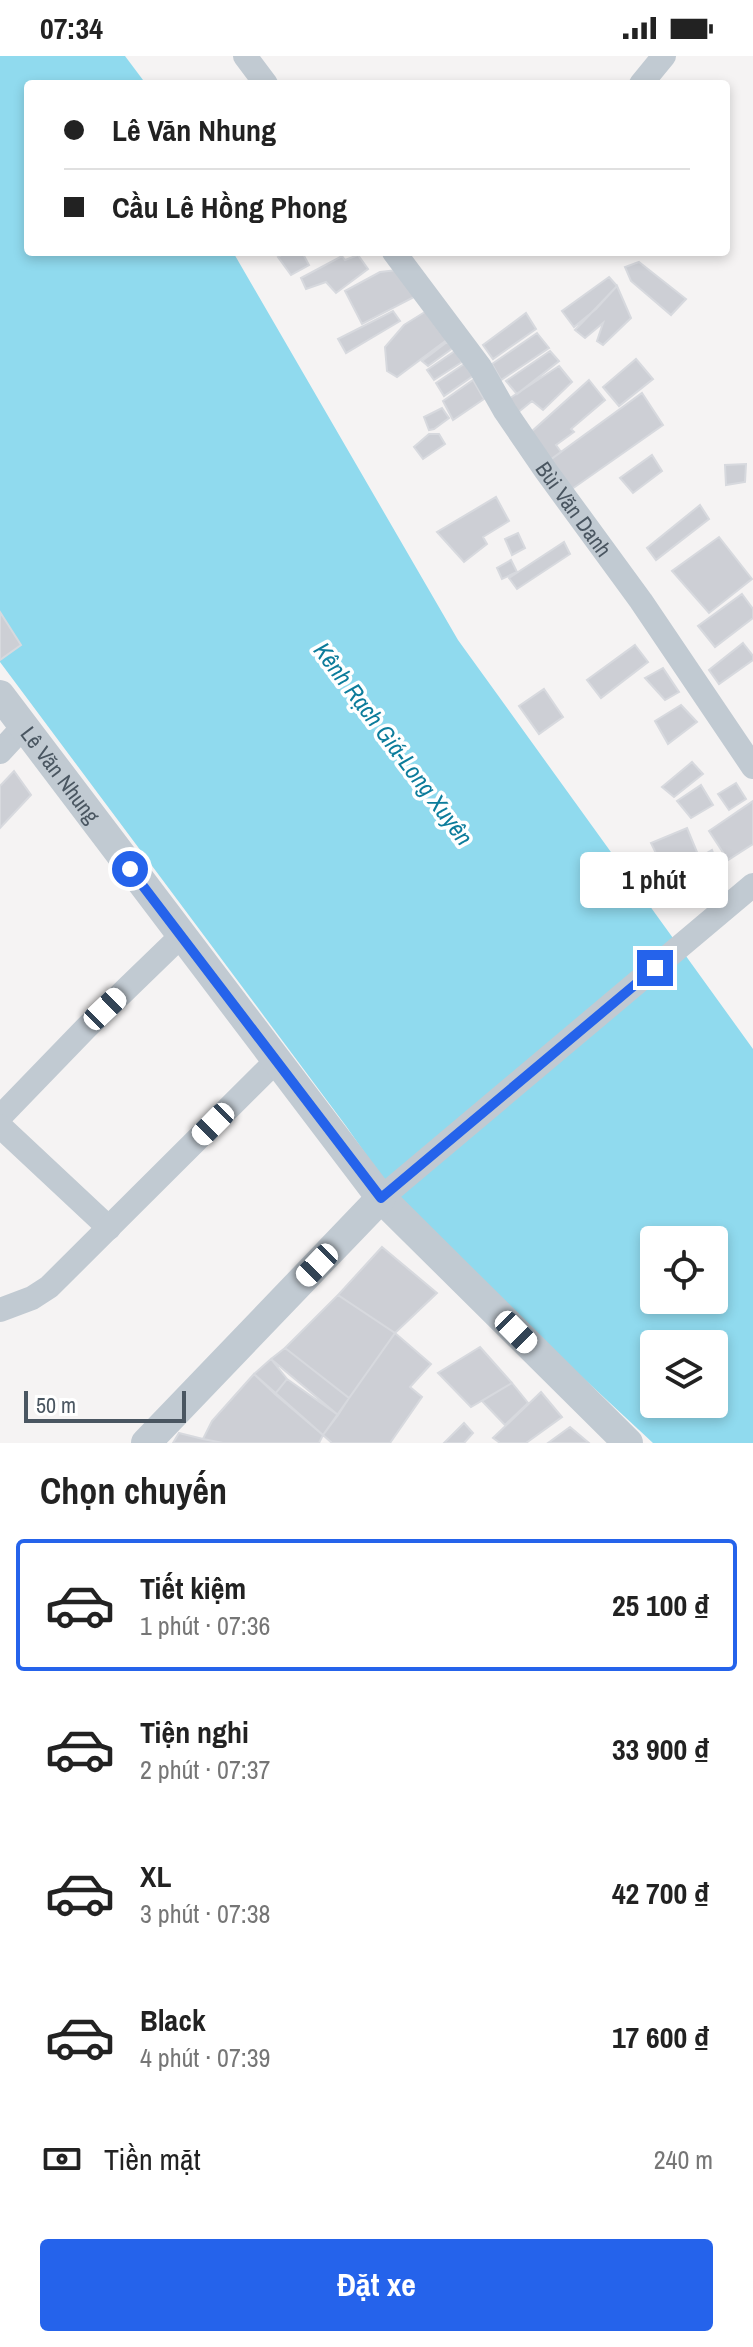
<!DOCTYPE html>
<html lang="vi">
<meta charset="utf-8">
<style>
:root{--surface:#fff;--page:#f6f6f6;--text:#222;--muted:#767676;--line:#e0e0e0;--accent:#2563eb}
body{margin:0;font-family:"Archivo Narrow",sans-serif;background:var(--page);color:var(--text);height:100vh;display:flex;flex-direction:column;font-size:30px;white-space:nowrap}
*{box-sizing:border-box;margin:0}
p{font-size:26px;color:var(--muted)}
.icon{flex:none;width:44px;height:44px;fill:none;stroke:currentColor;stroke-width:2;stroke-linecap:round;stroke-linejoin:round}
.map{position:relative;height:1387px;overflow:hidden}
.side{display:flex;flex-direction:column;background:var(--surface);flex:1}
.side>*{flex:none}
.banner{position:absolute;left:24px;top:24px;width:706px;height:176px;border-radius:8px;box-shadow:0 4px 12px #0003;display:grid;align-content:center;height:176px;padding:0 40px;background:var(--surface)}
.buttons{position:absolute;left:640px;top:1170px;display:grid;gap:16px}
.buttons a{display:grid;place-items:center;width:88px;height:88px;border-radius:8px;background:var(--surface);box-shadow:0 4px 12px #0003;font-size:40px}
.scale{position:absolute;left:24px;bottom:20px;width:162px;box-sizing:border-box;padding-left:8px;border:4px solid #4a5661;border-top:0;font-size:22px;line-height:28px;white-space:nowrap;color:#4a5661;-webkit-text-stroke:6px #fff;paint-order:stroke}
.end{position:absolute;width:36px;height:36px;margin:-18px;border:10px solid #2563eb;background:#fff;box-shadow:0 0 0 4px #fff}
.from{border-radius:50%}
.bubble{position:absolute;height:56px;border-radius:8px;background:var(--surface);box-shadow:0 4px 12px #0003;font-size:26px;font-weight:700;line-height:56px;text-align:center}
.car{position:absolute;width:24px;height:48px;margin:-24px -12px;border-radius:10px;box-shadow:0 0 6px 2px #0007;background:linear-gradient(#fff 24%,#345 0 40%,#fff 0 76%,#345 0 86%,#fff 0)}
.banner b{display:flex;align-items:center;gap:28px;height:76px;font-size:30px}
.banner b+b{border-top:2px solid var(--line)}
.banner i{width:20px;height:20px;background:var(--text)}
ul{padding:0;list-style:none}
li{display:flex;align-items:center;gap:24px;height:132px;margin:0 16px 12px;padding:0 24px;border:4px solid transparent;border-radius:8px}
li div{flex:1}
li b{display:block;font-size:30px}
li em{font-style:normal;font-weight:700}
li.selected{border-color:var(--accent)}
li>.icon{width:72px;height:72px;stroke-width:1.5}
h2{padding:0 40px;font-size:36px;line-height:96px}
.pay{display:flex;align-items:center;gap:20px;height:88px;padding:0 40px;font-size:30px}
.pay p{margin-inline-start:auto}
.cta{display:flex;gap:16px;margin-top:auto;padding:16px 40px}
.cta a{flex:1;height:92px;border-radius:8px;background:var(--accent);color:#fff;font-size:32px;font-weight:700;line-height:92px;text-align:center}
.status{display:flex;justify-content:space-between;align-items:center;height:56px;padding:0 40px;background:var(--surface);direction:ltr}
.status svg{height:22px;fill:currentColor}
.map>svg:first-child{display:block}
.water{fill:#90daee;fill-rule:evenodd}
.building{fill:#cdcfd5;stroke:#d7d9de;stroke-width:2}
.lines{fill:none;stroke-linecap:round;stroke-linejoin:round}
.minor{stroke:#c1cad2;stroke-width:24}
.tertiary{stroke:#c1cad2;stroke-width:30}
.route{stroke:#2563eb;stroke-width:10}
.labels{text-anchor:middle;stroke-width:7;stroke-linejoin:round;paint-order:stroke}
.street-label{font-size:22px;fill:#4a5661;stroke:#fff}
.water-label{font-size:24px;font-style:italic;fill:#0c7c9b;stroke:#fff}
</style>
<div class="status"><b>07:34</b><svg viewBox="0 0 49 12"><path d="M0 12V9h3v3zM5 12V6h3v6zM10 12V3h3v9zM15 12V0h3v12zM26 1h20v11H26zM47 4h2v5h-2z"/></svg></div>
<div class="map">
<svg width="753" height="1387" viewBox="0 0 753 1387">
<rect width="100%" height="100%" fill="#f5f3f3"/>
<path class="water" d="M0,0H125L146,28H28V196H233L458,584L753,993V1387H653L409,1160L346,1070L0,606ZM654,1184H714V1244H654ZM654,1288H714V1348H654Z"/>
<path class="building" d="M287,196H302L309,209L291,219L278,201Z
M358,199L368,213L336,237L326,226L306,233L301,222L342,200L345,204Z
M639,206L686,243L671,259L631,225L625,211Z
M397,214L418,239L362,268L345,235L380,216Z
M609,221L617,230L596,253L574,271L562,255Z
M617,230L631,262L603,289L597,285L603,267L585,282L575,274Z
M428,254L448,283L397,321L387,315L385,291L404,269Z
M393,255L400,265L346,297L338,283Z
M526,257L536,273L493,303L483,289Z
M537,277L549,292L501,324L492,308Z
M447,286L453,292L428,310L422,305Z
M455,295L462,306L434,324L427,314Z
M550,295L559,305L517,338L506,325Z
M636,303L653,323L619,350L603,331Z
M464,308L473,320L444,340L436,327Z
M559,310L572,326L543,354L532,345L516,358L507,344Z
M473,324L484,343L453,364L443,345Z
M589,324L605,344L571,373L574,376L556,389L561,396L550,404L530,377Z
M642,337L663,369L572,433L550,404Z
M442,352L449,362L434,373L429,374L424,361Z
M429,378H439L445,388L423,403L414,391Z
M652,399L662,415L633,437L620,422Z
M746,408L745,426L726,429L725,409Z
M496,441L509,465L483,481L487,488L464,506L437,476Z
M700,449L709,463L656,504L647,492Z
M518,477L525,492L512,499L505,483Z
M719,481L752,523L709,557L672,515Z
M564,486L570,498L517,533L509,522Z
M511,504L517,516L502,523L497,512Z
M742,538L753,553V562L715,591L698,570Z
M0,556L21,589L0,604Z
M743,587L753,600V604L719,628L709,614Z
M635,589L648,606L601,642L587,624Z
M663,612L679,636L665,644L645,622Z
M544,633L563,661L539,678L519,650Z
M681,649L697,666L668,688L655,665Z
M692,706L703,718L674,741L662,731Z
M14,715L31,739L0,772V730Z
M736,727L746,743L729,754L718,738Z
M701,729L713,749L691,762L677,745Z
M753,745V788L728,804L709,775Z
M687,772L699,801L665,816L651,787Z
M712,794L718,809L699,820L690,807Z
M382,1191L437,1237L395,1277L338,1239Z
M338,1239L395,1277L349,1342L285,1292Z
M395,1277L431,1308L410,1331L422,1341L390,1387H332L323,1379Z
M480,1291L512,1327L471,1351L438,1317Z
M285,1292L349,1342L338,1359L271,1303Z
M271,1303L287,1323L275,1338L254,1318Z
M254,1318L323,1379L319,1387H223L203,1383L212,1365Z
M287,1323L338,1359L323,1379L275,1338Z
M512,1327L528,1347L505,1369L482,1345Z
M541,1336L562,1361L526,1387H500L493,1382Z
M464,1367L473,1377L464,1387H444Z
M570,1371L589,1387H548Z
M179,1377L203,1383L223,1387H173Z"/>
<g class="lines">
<g class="minor">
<path d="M245,0L266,28"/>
<path d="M641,28L664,0"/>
<path id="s1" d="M394,196L480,311L505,355L546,415L641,545L753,711"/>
<path d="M0,696L24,670"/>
<path d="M0,1061L86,972L181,880"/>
<path d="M0,1070L109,1172"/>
<path d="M381,1142L753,829"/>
<path d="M0,1254L32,1242L49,1231L276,1005"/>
</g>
<g class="tertiary">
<path id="s2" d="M0,639L381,1142L628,1387"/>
<path d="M146,1387L381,1142"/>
</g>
</g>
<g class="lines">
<path class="route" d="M130,813L381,1142L655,912"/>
</g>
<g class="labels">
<g class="street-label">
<text dy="8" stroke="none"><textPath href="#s1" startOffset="314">Bùi Văn Danh</textPath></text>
<text dy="8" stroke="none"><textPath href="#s2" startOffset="100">Lê Văn Nhung</textPath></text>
</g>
<g class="water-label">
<text transform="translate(393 688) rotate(53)" y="8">Kênh Rạch Giá-Long Xuyên</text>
</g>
</g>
</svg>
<div class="buttons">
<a><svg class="icon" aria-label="locate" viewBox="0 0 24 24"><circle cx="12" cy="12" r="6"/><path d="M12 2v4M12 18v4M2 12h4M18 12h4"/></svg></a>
<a><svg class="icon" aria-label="layers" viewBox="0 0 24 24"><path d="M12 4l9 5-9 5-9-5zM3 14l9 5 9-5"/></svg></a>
</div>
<div class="scale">50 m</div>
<i class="end from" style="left:130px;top:813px"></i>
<i class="end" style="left:655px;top:912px"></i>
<div class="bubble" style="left:580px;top:796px;width:148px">1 phút</div>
<i class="car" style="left:105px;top:953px;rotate:46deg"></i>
<i class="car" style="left:213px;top:1068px;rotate:225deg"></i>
<i class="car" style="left:317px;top:1209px;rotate:224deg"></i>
<i class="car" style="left:516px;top:1276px;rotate:135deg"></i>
<div class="banner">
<b><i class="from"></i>Lê Văn Nhung</b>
<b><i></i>Cầu Lê Hồng Phong</b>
</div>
</div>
<section class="side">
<h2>Chọn chuyến</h2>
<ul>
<li class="selected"><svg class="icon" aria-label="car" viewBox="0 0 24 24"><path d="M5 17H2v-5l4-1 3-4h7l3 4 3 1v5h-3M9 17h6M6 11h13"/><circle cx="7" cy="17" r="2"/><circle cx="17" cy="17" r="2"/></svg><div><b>Tiết kiệm</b><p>1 phút · 07:36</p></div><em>25 100 ₫</em></li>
<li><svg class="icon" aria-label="car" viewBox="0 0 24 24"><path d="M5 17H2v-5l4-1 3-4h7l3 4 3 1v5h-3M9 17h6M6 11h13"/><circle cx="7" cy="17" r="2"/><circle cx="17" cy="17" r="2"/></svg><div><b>Tiện nghi</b><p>2 phút · 07:37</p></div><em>33 900 ₫</em></li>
<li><svg class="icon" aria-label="car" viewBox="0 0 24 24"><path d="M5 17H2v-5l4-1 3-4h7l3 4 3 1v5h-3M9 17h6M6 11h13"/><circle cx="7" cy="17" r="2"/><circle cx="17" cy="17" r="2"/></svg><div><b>XL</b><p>3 phút · 07:38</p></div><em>42 700 ₫</em></li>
<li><svg class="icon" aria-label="car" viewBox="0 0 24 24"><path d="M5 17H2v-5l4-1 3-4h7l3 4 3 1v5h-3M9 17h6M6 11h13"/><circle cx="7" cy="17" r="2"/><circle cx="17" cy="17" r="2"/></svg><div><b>Black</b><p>4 phút · 07:39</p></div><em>17 600 ₫</em></li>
</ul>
<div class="pay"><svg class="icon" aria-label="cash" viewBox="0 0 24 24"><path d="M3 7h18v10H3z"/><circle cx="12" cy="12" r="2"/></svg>Tiền mặt<p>240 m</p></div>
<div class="cta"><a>Đặt xe</a></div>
</section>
